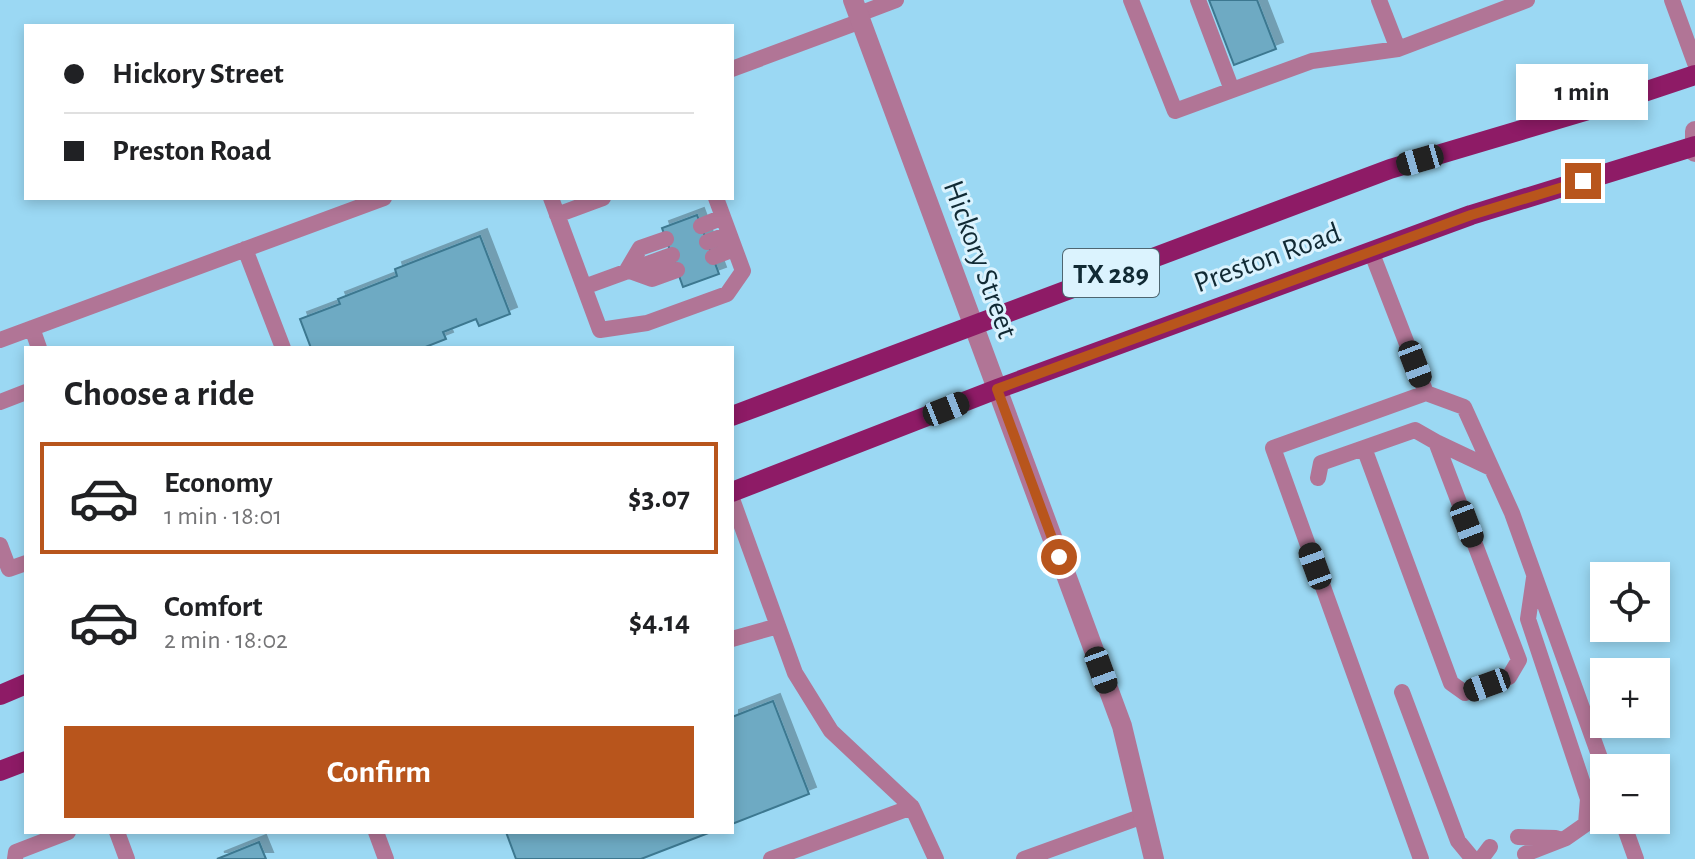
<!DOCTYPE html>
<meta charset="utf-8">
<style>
:root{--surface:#fff;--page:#f6f6f6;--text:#202124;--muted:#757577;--line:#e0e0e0;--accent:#b8551c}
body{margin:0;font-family:"Alegreya Sans",sans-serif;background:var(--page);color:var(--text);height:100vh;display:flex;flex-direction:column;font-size:30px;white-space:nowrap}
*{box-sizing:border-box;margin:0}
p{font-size:26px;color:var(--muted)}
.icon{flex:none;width:44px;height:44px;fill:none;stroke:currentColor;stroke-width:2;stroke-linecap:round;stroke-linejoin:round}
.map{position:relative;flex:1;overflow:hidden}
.panel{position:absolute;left:24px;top:346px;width:710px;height:488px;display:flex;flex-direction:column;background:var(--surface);border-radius:0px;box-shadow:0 4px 12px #0003}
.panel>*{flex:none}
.top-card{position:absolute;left:24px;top:24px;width:710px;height:176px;border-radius:0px;box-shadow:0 4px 12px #0003;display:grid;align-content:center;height:176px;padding:0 40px;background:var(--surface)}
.tools{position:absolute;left:1590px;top:562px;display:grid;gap:16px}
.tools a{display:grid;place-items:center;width:80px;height:80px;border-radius:0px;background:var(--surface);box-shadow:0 4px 12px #0003;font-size:40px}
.end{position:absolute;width:36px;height:36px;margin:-18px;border:10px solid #b8551c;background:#fff;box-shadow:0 0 0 4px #fff}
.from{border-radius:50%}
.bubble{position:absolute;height:56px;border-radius:0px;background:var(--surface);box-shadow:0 4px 12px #0003;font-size:26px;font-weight:600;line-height:56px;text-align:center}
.car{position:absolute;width:24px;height:48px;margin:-24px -12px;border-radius:10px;box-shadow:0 0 6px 2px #0007;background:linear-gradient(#222 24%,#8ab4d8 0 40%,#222 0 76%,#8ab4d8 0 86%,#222 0)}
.top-card b{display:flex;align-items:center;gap:28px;height:76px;font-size:30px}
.top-card b+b{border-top:2px solid var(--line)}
.top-card i{width:20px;height:20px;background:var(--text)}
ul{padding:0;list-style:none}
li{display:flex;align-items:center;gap:24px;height:112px;margin:0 16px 12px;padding:0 24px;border:4px solid transparent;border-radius:0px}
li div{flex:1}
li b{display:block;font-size:30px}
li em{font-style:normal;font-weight:600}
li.on{border-color:var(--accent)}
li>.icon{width:72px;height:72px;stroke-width:1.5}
h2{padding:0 40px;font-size:36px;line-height:96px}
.cta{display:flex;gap:16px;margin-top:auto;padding:16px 40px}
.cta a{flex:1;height:92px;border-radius:0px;background:var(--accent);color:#fff;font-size:32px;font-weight:600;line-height:92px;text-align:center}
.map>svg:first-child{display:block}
.building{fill:#6eaac3;stroke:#3c7890;stroke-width:2;filter:url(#shadow)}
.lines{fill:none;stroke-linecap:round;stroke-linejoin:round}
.service{stroke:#b17596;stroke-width:16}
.minor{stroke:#b17596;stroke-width:20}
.tertiary{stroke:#b17596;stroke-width:20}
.primary{stroke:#8e1b66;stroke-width:20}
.route{stroke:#b8551c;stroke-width:10}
.labels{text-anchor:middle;stroke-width:6;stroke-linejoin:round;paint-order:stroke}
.shield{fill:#dbf3fe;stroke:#4e6671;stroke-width:2}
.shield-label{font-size:28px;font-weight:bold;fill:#112a34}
.street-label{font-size:30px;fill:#112a34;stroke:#dbf3fe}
</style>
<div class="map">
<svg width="1695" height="859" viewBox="0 0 1695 859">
<defs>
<filter id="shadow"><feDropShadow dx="7" dy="-7" stdDeviation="0" flood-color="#0004"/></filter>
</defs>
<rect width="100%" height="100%" fill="#9bd8f3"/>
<path class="building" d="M1209,0H1257L1276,49L1234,65Z
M697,215L719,274L683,287L662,228Z
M480,236L510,314L479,326L476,319L443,332L446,339L423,348H311L300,319L340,304L338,299L397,276L395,269Z
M773,701L809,794L732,824V717Z
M506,832H711L641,859H516Z
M259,842L266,859H217Z"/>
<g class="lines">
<path class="service" d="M1131,0L1175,111L1312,61L1398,49L1527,0
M1198,0L1232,90
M1379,0L1398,49
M1672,0L1695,63
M859,14L896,0
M732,69L861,21
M551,198L600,330L647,323L727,294L743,271L716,198
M557,215L603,198
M701,226L723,217
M666,239L640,248L627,270L652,279L677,270
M707,242L729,234
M245,249L283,348
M1371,251L1426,393
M713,257L734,249
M584,287L672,255
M32,328L39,348
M0,340L384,198
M0,402L26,392
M1436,442L1491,468
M1318,478L1321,463L1415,430L1436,442L1519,660L1509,677L1465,693L1451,683L1364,448
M732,499L795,673L831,731L912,807
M0,545L9,569L26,563
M732,639L778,626
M1402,692L1458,841L1473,859
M1622,820L1636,859
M117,832L127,859
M376,832L386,859
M1518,837L1556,838
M1525,854L1566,838L1586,824L1588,799L1528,619L1534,578
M15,859L16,852L68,832
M771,859L912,807L936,859
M1024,859L1143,816
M1421,859L1273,448L1426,393L1464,407L1512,513L1604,769
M1481,859L1490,847"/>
<path class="minor" d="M1695,131V152"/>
<path class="tertiary" d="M853,0L1122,726L1154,859"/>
<path class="primary" d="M732,416L1390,169L1602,106L1695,75
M732,492L997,389L1471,215L1695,146
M0,695L26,684
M0,771L26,761"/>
</g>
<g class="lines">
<path class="route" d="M1059,557L997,389L1471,215L1583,181"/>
</g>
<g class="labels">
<rect class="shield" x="1063" y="249" width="96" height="48" rx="6"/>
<g class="shield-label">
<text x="1111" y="283">TX 289</text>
</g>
<g class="street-label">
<text transform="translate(1267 257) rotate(-20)" y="10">Preston Road</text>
<text transform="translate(981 259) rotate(70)" y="10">Hickory Street</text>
</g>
</g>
</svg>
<div class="tools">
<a><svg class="icon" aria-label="locate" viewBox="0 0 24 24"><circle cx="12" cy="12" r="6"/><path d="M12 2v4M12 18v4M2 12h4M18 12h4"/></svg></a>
<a>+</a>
<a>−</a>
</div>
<i class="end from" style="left:1059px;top:557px"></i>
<i class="end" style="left:1583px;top:181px"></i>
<div class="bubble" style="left:1516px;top:64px;width:132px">1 min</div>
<i class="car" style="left:1420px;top:160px;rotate:254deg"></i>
<i class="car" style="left:1415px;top:364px;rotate:159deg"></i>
<i class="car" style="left:946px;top:409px;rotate:68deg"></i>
<i class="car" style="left:1467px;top:524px;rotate:159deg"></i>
<i class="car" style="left:1315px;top:566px;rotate:340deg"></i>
<i class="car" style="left:1101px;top:670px;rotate:160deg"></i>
<i class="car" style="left:1487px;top:685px;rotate:250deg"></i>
<div class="top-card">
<b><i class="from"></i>Hickory Street</b>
<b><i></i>Preston Road</b>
</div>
<section class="panel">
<h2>Choose a ride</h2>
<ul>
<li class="on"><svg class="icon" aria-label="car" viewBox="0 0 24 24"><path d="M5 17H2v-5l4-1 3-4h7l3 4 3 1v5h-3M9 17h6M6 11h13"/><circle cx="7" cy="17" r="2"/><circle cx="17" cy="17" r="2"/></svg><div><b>Economy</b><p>1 min · 18:01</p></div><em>$3.07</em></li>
<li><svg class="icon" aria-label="car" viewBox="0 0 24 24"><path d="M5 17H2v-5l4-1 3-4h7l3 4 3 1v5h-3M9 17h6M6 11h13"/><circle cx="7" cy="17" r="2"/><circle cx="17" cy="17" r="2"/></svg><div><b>Comfort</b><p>2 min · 18:02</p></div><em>$4.14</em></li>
</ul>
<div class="cta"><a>Confirm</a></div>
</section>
</div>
